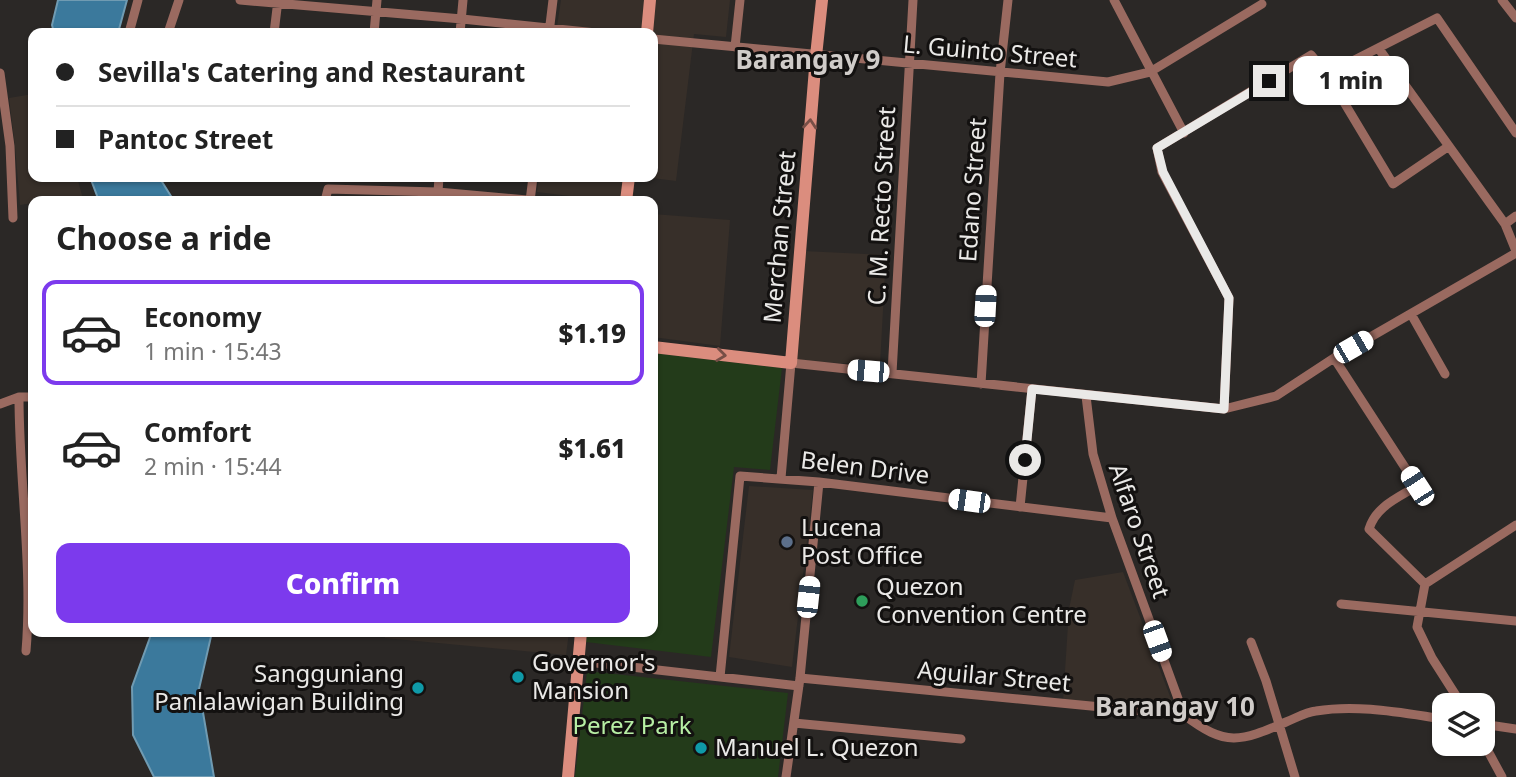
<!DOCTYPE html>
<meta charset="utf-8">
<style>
:root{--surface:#fff;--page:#f2f2f2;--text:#222;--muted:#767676;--line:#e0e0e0;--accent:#7c3aed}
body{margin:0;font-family:"Noto Sans",sans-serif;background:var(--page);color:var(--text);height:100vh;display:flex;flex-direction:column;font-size:26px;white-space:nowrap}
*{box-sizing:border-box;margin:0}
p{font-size:23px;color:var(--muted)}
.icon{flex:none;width:38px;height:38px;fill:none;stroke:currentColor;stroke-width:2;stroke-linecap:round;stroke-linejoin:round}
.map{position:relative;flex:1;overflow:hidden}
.sheet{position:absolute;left:28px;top:196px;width:630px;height:441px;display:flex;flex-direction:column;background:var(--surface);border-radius:14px;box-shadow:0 2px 5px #0004}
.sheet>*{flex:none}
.banner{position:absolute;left:28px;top:28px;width:630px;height:154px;border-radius:14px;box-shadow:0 2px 5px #0004;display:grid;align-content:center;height:154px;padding:0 28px;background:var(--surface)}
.buttons{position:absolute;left:1432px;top:693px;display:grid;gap:14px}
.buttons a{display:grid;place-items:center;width:63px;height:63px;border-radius:14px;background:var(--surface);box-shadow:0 2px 5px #0004;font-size:35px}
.end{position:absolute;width:32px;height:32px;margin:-16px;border:9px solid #eae9e7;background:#111;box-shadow:0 0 0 4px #111}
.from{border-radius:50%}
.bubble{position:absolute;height:49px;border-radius:14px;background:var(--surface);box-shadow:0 2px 5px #0004;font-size:23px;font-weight:800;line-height:49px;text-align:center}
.car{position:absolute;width:21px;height:42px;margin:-21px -10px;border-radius:9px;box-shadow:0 0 5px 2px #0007;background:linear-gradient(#fff 24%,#345 0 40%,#fff 0 76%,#345 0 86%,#fff 0)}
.banner b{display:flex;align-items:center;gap:24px;height:66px;font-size:26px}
.banner b+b{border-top:2px solid var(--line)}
.banner i{width:18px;height:18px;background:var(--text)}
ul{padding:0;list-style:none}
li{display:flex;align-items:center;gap:21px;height:105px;margin:0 14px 10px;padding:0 14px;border:4px solid transparent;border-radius:14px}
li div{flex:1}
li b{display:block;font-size:26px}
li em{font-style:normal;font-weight:800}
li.active{border-color:var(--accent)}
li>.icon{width:63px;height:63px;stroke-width:1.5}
h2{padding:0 28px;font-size:32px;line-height:84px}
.button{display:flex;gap:14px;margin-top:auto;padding:14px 28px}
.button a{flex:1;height:80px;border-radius:14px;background:var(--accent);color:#fff;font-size:28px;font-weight:800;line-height:80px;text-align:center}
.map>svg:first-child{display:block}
.built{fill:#372f29}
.green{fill:#233b1a}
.water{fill:#3b799c;stroke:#709bb2;stroke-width:2}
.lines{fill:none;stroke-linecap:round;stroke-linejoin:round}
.minor{stroke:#9a6a60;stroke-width:9}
.secondary{stroke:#db8d7e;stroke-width:12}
.oneway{stroke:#774f47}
.route{stroke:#eae9e7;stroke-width:9}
.service-dot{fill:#5c6f8a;stroke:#131110;stroke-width:2.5}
.leisure-dot{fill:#2e9e5b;stroke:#131110;stroke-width:2.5}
.culture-dot{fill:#0f9aa8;stroke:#131110;stroke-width:2.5}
.labels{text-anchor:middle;stroke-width:6;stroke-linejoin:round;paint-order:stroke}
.street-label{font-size:24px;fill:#eae9e7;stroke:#131110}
.poi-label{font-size:24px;fill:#eae9e7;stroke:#131110;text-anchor:start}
.park-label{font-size:24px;fill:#b7eea4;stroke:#131110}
.neighbourhood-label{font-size:26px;font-weight:bold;fill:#d0ccc9;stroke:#131110}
</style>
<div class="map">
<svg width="1516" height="777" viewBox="0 0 1516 777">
<rect width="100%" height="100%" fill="#2b2826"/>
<path class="built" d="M561,0H730L726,37L694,34L676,181L644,177H653V33H556Z
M33,94V177H77L83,199L33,201V203L20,205L15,146L9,98Z
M539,177H635L633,201H611L537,192Z
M653,214L730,220L720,346L653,337Z
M803,251L886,255L880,365L797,361Z
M749,486L813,490L792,667L729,657Z
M1123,572L1171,699L1174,709L1172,711L1063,702L1069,609L1075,580Z
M385,632H569L566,655L385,638Z"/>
<path class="green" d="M653,353L782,368L770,470L734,467L711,657L586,642L587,632H653Z
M587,671L788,693L778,777H575Z"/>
<path class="water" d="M58,0H127L118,33H54L52,25Z
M90,177H159L174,201H99Z
M152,632H212L199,689L214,777H154L133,735L132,687Z"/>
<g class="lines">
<path class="minor" d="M240,0L462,19L596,33
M1114,0L1184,133
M1502,0L1516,18
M129,33L138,0
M168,33L179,0
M274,33L278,0
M374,33L377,0
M460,33L463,0
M549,33L553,0
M653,39L1108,82L1150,72L1262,4
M735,47L740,0
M1379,49L1505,224L1516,251
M0,73L10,146L13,218
M1327,74L1437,18L1516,133
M438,192L439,177
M325,201L328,189L438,192L538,201
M530,201L533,177
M1505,224L1516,216
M1411,314L1445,374
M1334,358L1417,486C1398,498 1376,506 1369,529L1425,584
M892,373L913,0
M981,384L1000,73L1008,0
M1086,396L1093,454L1112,518L1184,715
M19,397C19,481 33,567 26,651
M0,404L19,397H33
M1224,409L1229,298L1162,172L1157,148L1311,55L1327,74L1393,184L1449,146
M781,478L791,363L1224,409L1276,396L1334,358L1516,253
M1020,507L1032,389
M1341,604L1516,621
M1251,642L1266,681L1295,777
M578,661L799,686
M720,677L740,476L819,482L1112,518
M800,678L1184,715
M1462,705L1432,658L1417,627L1425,584L1516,525
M1184,715C1226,747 1240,742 1286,722C1296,718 1306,712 1316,711C1358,704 1402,713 1444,719
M794,723L961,739
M1482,724L1516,729
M1482,740L1502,777
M786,777L800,678L819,482"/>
<path class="secondary" d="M647,33L650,0
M626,201L629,177
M653,347L791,363L816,56L822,0
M568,777L581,632"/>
</g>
<defs><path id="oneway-chevron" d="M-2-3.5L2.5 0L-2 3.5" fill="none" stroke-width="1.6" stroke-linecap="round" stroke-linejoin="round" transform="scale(1.75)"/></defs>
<g class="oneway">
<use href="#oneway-chevron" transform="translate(810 124) rotate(-85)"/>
<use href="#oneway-chevron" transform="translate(721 355) rotate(7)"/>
</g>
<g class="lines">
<path class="route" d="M1025,460L1032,389L1224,409L1229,298L1163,172L1157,148L1269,81"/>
</g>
<circle class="service-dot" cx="787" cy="542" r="7"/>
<circle class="leisure-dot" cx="862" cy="601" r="7"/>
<g class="culture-dot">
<circle cx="518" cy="677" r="7"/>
<circle cx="418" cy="688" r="7"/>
<circle cx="701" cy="748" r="7"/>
</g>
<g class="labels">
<g class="street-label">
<text transform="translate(990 52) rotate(5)" y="8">L. Guinto Street</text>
<text transform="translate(973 190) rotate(-86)" y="8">Edano Street</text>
<text transform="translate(882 206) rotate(-87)" y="8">C. M. Recto Street</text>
<text transform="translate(780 237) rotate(-85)" y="8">Merchan Street</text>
<text transform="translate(865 468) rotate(7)" y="8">Belen Drive</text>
<text transform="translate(1139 531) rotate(71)" y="8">Alfaro Street</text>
<text transform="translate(994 677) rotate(5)" y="8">Aguilar Street</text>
</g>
<g class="poi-label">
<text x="801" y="536">Lucena<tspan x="801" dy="28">Post Office</tspan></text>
<text x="876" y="595">Quezon<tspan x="876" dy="28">Convention Centre</tspan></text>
<text x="532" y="671">Governor's<tspan x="532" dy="28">Mansion</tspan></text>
<text x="404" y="682" text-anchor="end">Sangguniang<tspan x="404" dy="28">Panlalawigan Building</tspan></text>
<text x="715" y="756">Manuel L. Quezon</text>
</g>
<g class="park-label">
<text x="632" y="734">Perez Park</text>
</g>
<g class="neighbourhood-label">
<text x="808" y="69">Barangay 9</text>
<text x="1175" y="716">Barangay 10</text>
</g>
</g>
</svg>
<div class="buttons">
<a><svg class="icon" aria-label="layers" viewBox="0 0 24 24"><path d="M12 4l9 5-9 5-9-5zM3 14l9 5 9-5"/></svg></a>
</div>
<i class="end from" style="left:1025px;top:460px"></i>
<i class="end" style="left:1269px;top:81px"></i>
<div class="bubble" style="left:1293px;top:56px;width:116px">1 min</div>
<i class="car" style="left:985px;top:306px;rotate:3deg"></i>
<i class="car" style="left:1353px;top:347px;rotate:60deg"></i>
<i class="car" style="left:868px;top:371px;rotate:275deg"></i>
<i class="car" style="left:1417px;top:486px;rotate:327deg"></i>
<i class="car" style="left:969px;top:501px;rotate:278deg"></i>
<i class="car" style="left:808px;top:597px;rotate:6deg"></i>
<i class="car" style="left:1157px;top:641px;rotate:160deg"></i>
<div class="banner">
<b><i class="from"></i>Sevilla's Catering and Restaurant</b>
<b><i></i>Pantoc Street</b>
</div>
<section class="sheet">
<h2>Choose a ride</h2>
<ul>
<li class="active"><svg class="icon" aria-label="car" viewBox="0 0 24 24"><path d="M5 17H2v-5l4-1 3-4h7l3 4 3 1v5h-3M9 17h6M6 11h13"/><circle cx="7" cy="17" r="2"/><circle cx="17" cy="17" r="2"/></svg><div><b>Economy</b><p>1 min · 15:43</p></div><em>$1.19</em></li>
<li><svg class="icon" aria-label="car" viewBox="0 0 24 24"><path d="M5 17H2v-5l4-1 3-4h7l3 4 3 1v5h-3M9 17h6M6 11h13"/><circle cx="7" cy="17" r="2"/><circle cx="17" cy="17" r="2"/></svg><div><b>Comfort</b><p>2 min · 15:44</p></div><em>$1.61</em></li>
</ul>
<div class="button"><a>Confirm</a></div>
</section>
</div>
